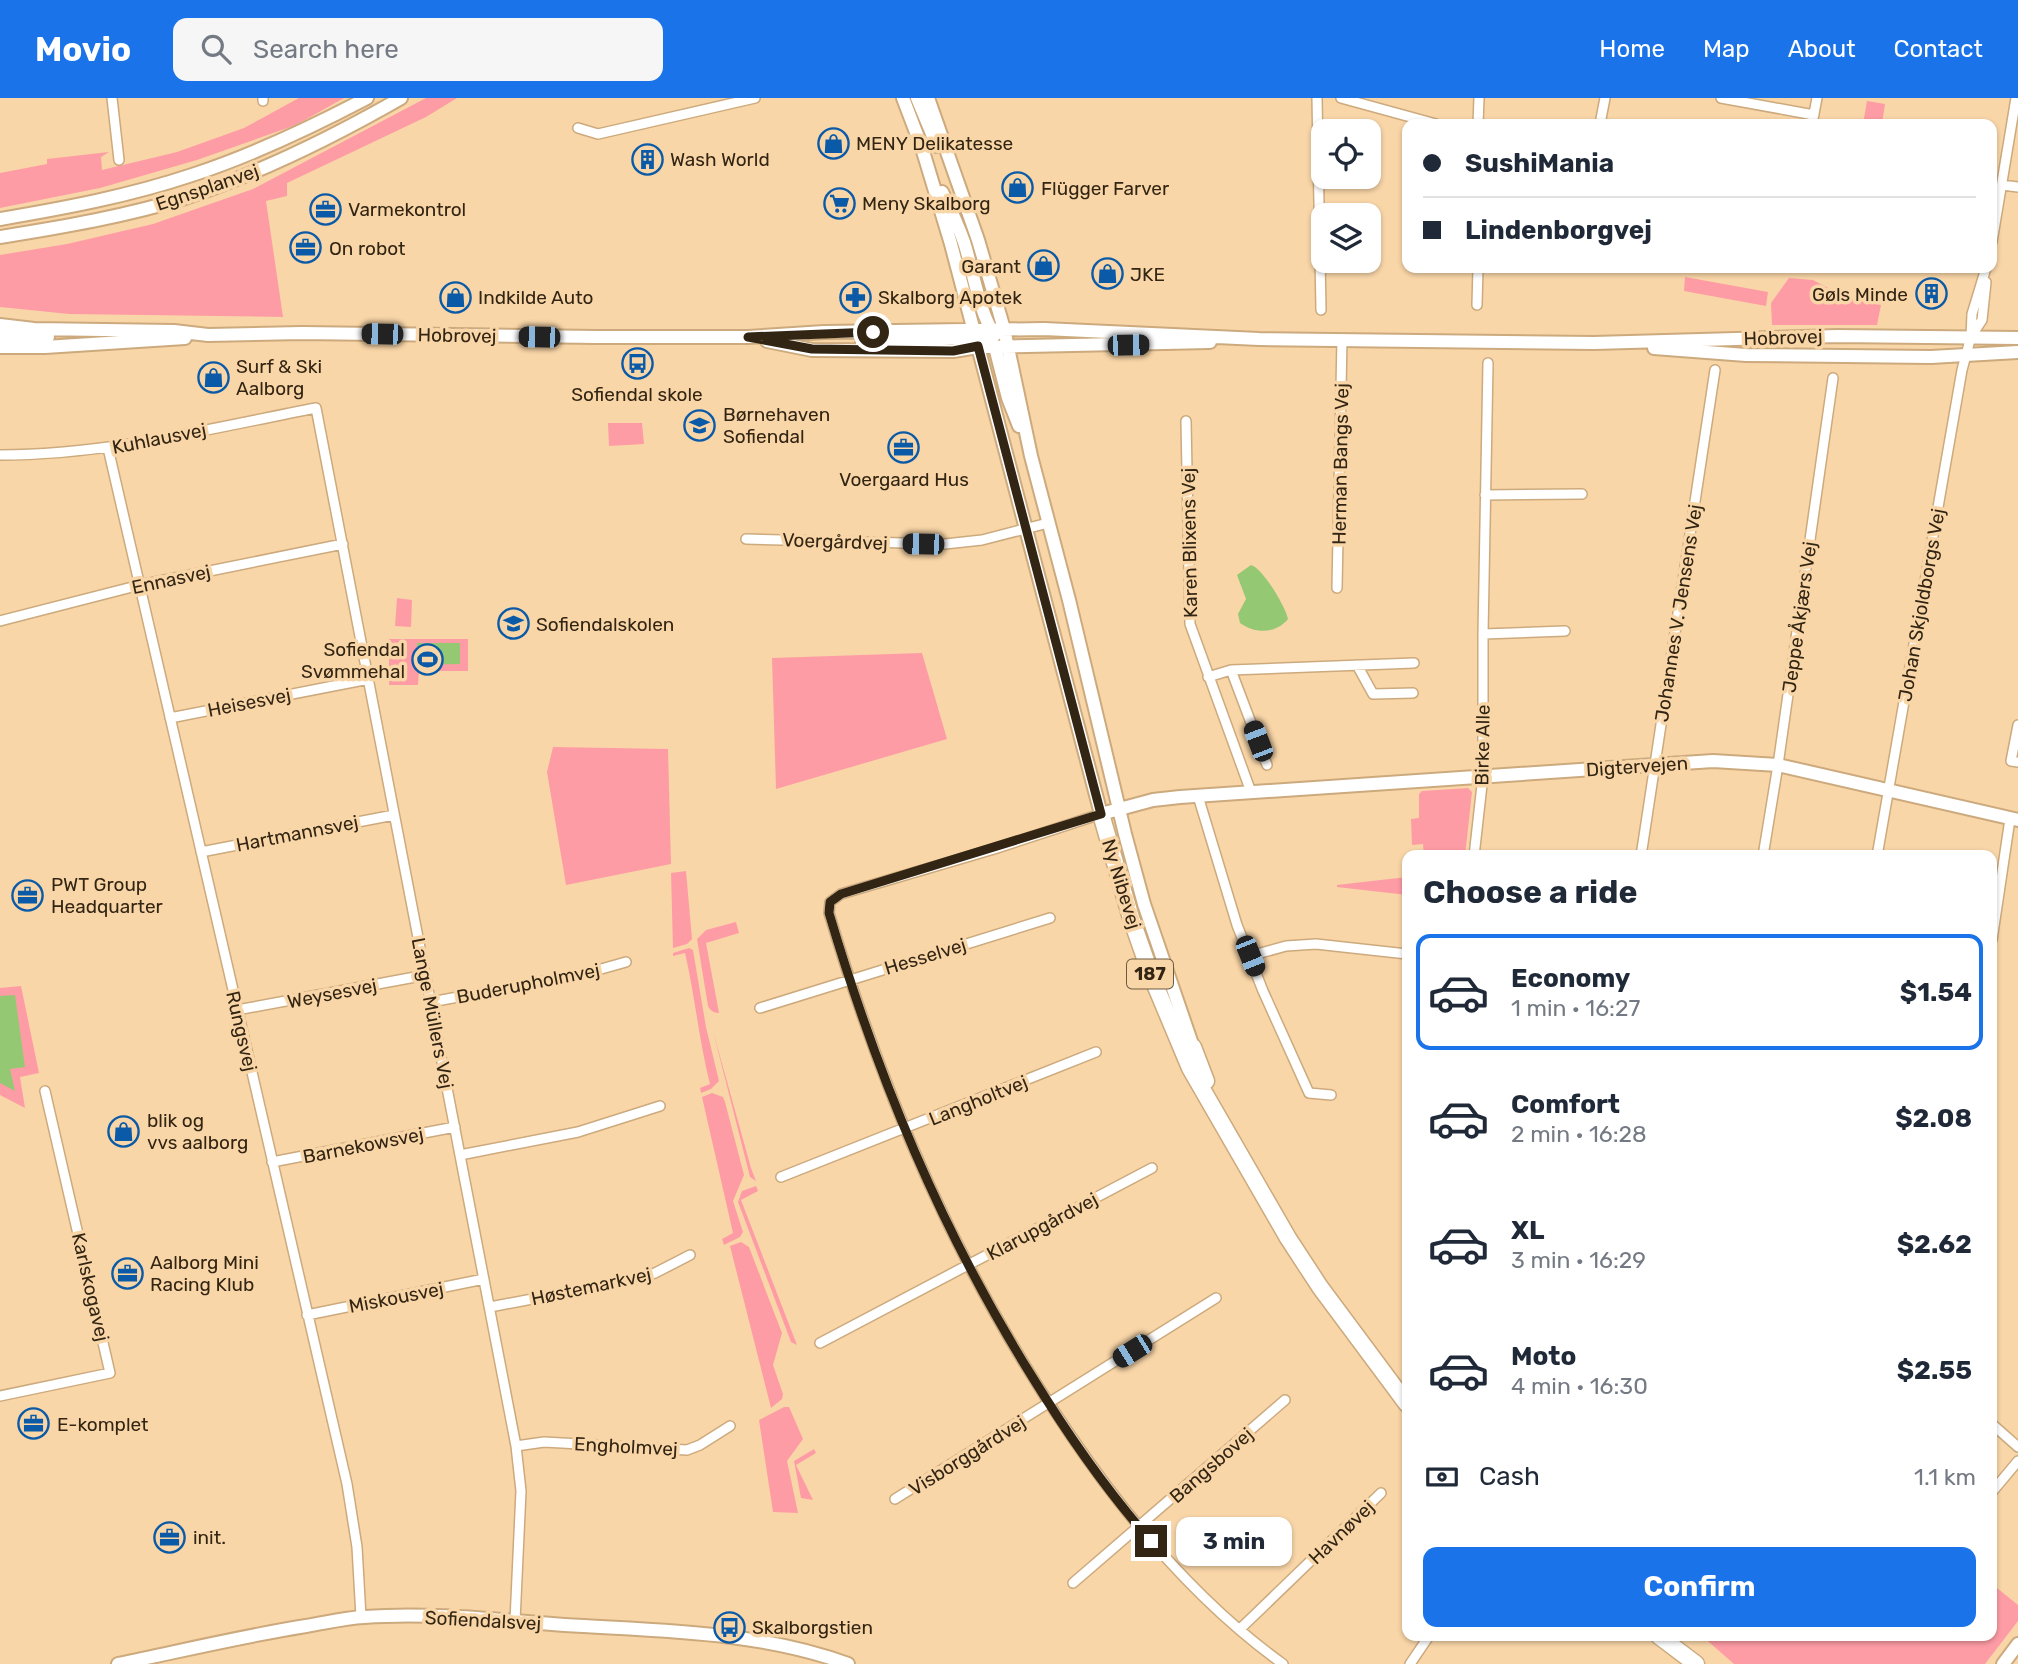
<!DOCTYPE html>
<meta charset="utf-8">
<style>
:root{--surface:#fff;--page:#f6f6f7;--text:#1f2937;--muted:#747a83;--line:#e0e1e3;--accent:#1a73e8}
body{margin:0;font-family:Rubik,sans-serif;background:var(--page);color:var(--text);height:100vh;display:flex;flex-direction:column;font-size:26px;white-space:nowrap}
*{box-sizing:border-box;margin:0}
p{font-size:23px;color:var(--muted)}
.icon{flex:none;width:38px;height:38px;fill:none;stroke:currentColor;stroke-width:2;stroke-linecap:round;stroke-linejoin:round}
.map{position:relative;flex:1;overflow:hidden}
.side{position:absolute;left:1402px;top:752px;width:595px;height:791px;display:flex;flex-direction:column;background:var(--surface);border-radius:14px;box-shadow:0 2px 5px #0004}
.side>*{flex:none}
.guide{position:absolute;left:1402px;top:21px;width:595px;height:154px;border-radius:14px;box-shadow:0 2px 5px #0004;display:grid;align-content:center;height:154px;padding:0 21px;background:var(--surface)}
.tools{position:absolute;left:1311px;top:21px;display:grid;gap:14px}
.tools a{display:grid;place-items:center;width:70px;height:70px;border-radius:14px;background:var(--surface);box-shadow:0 2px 5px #0004;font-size:35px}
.end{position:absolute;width:32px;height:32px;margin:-16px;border:9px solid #332513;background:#fff;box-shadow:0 0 0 4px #fff}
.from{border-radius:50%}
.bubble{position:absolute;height:49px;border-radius:14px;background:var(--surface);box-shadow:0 2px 5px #0004;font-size:23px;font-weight:700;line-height:49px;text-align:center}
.car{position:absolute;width:21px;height:42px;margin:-21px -10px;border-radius:9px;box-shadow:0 0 5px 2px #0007;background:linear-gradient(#222 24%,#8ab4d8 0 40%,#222 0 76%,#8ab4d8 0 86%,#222 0)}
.guide b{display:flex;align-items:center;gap:24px;height:66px;font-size:26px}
.guide b+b{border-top:2px solid var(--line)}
.guide i{width:18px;height:18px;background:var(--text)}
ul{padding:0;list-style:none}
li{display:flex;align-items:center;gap:21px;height:116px;margin:0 14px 10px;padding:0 7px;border:4px solid transparent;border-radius:14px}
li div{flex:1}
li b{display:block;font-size:26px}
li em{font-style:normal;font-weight:700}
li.on{border-color:var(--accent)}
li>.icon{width:63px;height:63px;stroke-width:1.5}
h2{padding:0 21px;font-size:32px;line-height:84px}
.pay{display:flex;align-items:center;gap:18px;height:77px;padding:0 21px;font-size:26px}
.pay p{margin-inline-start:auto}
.primary-button{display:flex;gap:14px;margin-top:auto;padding:14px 21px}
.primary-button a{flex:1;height:80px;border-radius:14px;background:var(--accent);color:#fff;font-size:28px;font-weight:700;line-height:80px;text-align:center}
header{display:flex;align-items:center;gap:42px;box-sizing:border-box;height:98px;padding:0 35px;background:var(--accent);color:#fff}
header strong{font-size:33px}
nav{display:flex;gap:38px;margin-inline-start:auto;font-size:24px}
.search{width:490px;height:63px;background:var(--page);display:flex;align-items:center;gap:18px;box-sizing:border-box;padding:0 24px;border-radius:14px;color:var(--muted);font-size:26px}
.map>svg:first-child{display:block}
.green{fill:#fe9ca5}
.water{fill:#94c873}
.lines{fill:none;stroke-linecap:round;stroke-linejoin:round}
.street-casing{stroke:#ccaa7d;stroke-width:12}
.secondary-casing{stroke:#ccaa7d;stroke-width:16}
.highway-casing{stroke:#ccaa7d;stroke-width:19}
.street{stroke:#fff;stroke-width:9}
.secondary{stroke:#fff;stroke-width:12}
.highway{stroke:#fff;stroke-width:16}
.route{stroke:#332513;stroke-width:9}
.labels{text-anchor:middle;stroke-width:7;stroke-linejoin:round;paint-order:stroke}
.shield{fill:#f9d6a8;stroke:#6e5a40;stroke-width:2}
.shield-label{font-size:18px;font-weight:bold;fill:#332513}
.poi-label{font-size:19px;fill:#332513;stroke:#f9d6a8;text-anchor:start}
.street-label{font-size:19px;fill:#332513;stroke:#f9d6a8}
</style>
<header>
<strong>Movio</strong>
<div class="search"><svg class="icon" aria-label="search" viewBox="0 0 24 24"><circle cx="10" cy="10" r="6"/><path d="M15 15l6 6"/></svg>Search here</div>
<nav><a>Home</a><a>Map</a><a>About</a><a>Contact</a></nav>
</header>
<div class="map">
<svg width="2018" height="1566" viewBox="0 0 2018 1566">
<rect width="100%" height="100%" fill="#f9d6a8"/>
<path class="green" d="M299,0H344L296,27L197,62L100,90L0,110V75L47,66V61L109,54L101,59L102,72L177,54L244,30Z
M426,0H457L426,19L287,85V98L266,103L283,219L69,216L0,209V157L67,146L153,126L253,91Z
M1867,3L1885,6L1882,26H1863Z
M1685,179L1768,194L1766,208L1684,193Z
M1789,180L1813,182L1845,199L1881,207L1877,227H1772L1771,205Z
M608,325H642L644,346L609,348Z
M397,500L412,502L411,529L395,528Z
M389,541H468V573H419L418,587H389V574L386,573V569L389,568V560H386V555H389Z
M922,555L947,641L776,691L772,560Z
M553,649L668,651L671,766L566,787L547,674Z
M1468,690L1472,694L1465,758H1424L1423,746L1412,747L1411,721L1419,720V696L1422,693Z
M686,773L692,841L687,846L673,850L671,775Z
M1407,779V797L1337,789V787Z
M736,824L739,835L706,845L719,915C713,915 710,912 708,908L697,841L706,832Z
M689,850L693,852L706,929L719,983L711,991L701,995L700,990L710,986C699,943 695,898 685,855L673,858V855Z
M21,888L39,975L20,979L25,1010L0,997V890Z
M713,933L751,1070L756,1083L750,1079Z
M712,995L723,999L725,1004L744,1077L733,1103L743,1134L740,1139L724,1147L722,1141L733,1135L702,999Z
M756,1088L758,1093L741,1102L797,1247L791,1244L738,1104L742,1093Z
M741,1144L749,1149L782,1235L773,1267L783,1296L782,1301L771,1310L730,1148Z
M784,1309H789L803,1341L787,1363L798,1415L773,1414L759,1322Z
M814,1351L816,1355L796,1367L813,1402L801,1400L794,1363Z
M1992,1486L2018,1507V1523L1985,1566H1734L1702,1538H1992Z"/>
<path class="water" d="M1251,467C1263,470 1286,510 1288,521C1276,536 1255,536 1240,525L1238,516L1246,501L1237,477Z
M417,545H460V566L417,567Z
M15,897L25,969L10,971L15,993L0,985V898Z"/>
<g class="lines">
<defs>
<path id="street" d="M112,0L119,62
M263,0V3
M1317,0L1321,212
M1341,0L1436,26
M1721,0L1814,17
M1478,26L1479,0
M1600,26L1605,0
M1812,26L1817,0
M578,30L598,36L755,0
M2002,87L2018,89
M1992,144L2016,0
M1477,207L1478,170
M1972,237L1982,222L1986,184
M1186,323L1190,526L1251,694
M108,350L347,1386L357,1449L361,1519
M0,357C107,357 212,330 316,310L516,1348L521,1393L515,1523
M1485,397L1582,396
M746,441L945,446L982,442L1048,425
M1337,490L1342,241
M0,523L140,487L343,446
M1483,536L1565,533
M1357,567L1373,596L1413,595
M1231,572L1267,667
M1208,579L1231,572L1414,565
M170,620L369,581
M2018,627L2011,663L2018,664
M1198,698L1237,827L1263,893L1309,995L1331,997
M1101,716L994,751L841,796L830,804L829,815C886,1005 958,1173 1071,1338C1129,1423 1198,1505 1283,1566
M201,754L394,717
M1474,758L1483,678V536L1488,265
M1641,758L1715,272
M1763,758L1778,667L1833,280
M1877,758L1962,272L1971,238L1972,216L1986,170
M1992,842L2010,721
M1250,858L1286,848L1316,846L1407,856
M431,904L587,875L626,864
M760,910L1050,820
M237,912L426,877
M460,1057L578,1034L660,1008
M272,1064L455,1029
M781,1079L1096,954
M490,1209L637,1181L655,1175L690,1157
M307,1217L484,1181
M820,1245L1152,1070
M0,1298L110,1275L45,993
M1992,1326L2018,1349
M516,1348L544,1344L687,1352L700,1347L730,1328
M1992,1394L2018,1363
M895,1401L1216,1200
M1073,1485L1285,1302
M1240,1531L1381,1395
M1410,1566L1429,1538"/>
<path id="secondary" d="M903,0L922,50L951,146L1101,716L1153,702L1180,699L1713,663L1778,667L2018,722
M917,0L937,48
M928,0L978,142L1004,231L1031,358L1069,502L1125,736L1144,806L1193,949
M942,94C950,110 958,127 964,144C972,168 980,219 995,237
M0,121C65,110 129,98 192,77C253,57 310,30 367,0
M0,139C63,129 127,118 188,99C262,74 333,39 401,0
M0,227L34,231L174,233L208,237L302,235L596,239H748L824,234L1044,231L1259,241L1594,245L1837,238L2018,240
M0,239H48
M767,243L812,252L953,253L978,249L1210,244
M991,243L995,249L1008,300L1019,328
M862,245L984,239
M0,249H45L185,240
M1654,250L1746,257L1931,259L2018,254
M118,1566C181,1553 243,1538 306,1528C325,1525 344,1520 364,1519C431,1514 498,1522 565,1527C659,1533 759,1533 848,1566
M2003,1566L2018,1546"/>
<path id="highway" d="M1101,716L1131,820L1151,877L1190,970L1288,1140L1320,1189L1407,1306
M1193,949L1206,983
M1659,1538L1696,1566"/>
</defs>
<use href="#street" class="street-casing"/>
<use href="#secondary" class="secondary-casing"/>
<use href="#highway" class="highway-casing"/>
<use href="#street" class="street"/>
<use href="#secondary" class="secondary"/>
<use href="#highway" class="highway"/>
</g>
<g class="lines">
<path class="route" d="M873,234L748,239L812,251L953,253L978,248L1101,716L841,796L830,804L829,815C878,980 941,1133 1033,1280C1068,1337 1107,1393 1151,1443"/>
</g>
<defs>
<symbol id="shop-ring" viewBox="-11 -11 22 22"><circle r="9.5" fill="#f9d6a8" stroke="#0a5aa8" stroke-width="1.5"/><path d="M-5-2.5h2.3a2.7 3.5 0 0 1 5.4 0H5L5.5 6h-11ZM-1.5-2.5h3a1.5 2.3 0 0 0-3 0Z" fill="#0a5aa8"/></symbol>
<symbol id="building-ring" viewBox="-11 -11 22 22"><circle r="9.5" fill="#f9d6a8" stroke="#0a5aa8" stroke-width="1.5"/><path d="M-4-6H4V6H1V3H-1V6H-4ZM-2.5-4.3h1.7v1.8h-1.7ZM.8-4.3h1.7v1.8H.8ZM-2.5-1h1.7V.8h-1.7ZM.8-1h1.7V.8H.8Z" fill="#0a5aa8"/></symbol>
<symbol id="supermarket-ring" viewBox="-11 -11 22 22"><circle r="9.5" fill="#f9d6a8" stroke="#0a5aa8" stroke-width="1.5"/><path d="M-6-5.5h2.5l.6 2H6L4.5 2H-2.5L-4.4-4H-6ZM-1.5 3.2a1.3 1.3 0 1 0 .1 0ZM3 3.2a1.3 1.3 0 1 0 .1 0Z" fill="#0a5aa8"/></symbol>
<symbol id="office-ring" viewBox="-11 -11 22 22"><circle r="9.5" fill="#f9d6a8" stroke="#0a5aa8" stroke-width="1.5"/><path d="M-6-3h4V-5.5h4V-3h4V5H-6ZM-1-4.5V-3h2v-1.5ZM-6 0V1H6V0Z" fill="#0a5aa8"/></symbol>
<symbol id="pharmacy-ring" viewBox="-11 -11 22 22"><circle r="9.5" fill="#f9d6a8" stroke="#0a5aa8" stroke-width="1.5"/><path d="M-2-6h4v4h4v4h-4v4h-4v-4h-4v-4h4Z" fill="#0a5aa8"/></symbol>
<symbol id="bus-ring" viewBox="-11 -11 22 22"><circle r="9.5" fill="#f9d6a8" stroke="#0a5aa8" stroke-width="1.5"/><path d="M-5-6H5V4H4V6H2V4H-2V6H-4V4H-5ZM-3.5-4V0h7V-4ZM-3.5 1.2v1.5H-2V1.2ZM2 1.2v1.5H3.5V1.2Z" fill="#0a5aa8"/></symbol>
<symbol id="school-ring" viewBox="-11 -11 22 22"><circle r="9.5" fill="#f9d6a8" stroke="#0a5aa8" stroke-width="1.5"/><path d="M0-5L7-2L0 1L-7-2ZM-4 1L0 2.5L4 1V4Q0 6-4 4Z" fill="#0a5aa8"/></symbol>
<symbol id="stadium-ring" viewBox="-11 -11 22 22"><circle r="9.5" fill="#f9d6a8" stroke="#0a5aa8" stroke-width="1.5"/><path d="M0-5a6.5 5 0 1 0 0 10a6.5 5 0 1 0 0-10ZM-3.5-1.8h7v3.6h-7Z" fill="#0a5aa8"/></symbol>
</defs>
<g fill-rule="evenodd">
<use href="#shop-ring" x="816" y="28" width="35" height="35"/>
<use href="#building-ring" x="630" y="44" width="35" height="35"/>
<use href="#shop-ring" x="1000" y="72" width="35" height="35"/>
<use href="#supermarket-ring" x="822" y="88" width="35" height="35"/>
<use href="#office-ring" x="308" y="94" width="35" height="35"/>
<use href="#office-ring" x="288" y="132" width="35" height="35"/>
<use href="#shop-ring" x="1026" y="150" width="35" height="35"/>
<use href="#shop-ring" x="1090" y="158" width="35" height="35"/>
<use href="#building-ring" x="1914" y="178" width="35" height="35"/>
<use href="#shop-ring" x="438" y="182" width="35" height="35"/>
<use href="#pharmacy-ring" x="838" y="182" width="35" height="35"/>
<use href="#bus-ring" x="620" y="248" width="35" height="35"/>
<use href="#shop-ring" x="196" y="262" width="35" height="35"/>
<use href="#school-ring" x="682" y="310" width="35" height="35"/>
<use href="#office-ring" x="886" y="332" width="35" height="35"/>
<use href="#school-ring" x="496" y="508" width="35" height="35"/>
<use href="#stadium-ring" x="410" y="544" width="35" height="35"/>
<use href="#office-ring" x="10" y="780" width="35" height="35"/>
<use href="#shop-ring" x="106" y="1016" width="35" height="35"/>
<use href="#office-ring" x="110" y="1158" width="35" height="35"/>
<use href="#office-ring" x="16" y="1308" width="35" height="35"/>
<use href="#office-ring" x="152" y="1422" width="35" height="35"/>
<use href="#bus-ring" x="712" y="1512" width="35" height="35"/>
</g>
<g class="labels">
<rect class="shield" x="1127" y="861.5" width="46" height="29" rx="5"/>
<g class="shield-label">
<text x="1150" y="882">187</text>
</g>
<g class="poi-label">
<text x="856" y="52">MENY Delikatesse</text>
<text x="670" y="68">Wash World</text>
<text x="1041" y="97">Flügger Farver</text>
<text x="862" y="112">Meny Skalborg</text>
<text x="348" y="118">Varmekontrol</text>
<text x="329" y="157">On robot</text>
<text x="1021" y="175" text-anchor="end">Garant</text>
<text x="1130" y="183">JKE</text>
<text x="1908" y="203" text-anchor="end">Gøls Minde</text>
<text x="478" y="206">Indkilde Auto</text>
<text x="878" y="206">Skalborg Apotek</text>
<text x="236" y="275">Surf &amp; Ski<tspan x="236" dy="22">Aalborg</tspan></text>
<text x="637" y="303" text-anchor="middle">Sofiendal skole</text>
<text x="723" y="323">Børnehaven<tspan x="723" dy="22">Sofiendal</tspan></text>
<text x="904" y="388" text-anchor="middle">Voergaard Hus</text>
<text x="536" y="533">Sofiendalskolen</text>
<text x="405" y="558" text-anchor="end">Sofiendal<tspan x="405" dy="22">Svømmehal</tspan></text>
<text x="51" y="793">PWT Group<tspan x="51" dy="22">Headquarter</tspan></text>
<text x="147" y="1029">blik og<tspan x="147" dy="22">vvs aalborg</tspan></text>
<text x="150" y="1171">Aalborg Mini<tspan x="150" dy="22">Racing Klub</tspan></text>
<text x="57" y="1333">E-komplet</text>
<text x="193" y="1446">init.</text>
<text x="752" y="1536">Skalborgstien</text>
</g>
<g class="street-label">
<text transform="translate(207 89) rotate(-19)" y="7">Egnsplanvej</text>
<text transform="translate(457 237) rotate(1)" y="7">Hobrovej</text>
<text transform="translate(1783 239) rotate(-2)" y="7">Hobrovej</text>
<text transform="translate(159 340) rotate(-11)" y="7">Kuhlausvej</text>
<text transform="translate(1340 366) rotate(-89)" y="7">Herman Bangs Vej</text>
<text transform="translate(835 443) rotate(2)" y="7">Voergårdvej</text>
<text transform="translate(1189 445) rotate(-91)" y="7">Karen Blixens Vej</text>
<text transform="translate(171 481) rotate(-12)" y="7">Ennasvej</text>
<text transform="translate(1921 507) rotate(-80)" y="7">Johan Skjoldborgs Vej</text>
<text transform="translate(1678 515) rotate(-81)" y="7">Johannes V. Jensens Vej</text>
<text transform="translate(1799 519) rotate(-82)" y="7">Jeppe Åkjærs Vej</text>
<text transform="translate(249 604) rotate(-11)" y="7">Heisesvej</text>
<text transform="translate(1482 647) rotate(-89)" y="7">Birke Alle</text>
<text transform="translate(1637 668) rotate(-4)" y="7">Digtervejen</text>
<text transform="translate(297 735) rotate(-11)" y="7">Hartmannsvej</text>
<text transform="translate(1122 786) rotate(73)" y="7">Ny Nibevej</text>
<text transform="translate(925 858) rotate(-17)" y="7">Hesselvej</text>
<text transform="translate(528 885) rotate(-11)" y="7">Buderupholmvej</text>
<text transform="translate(332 895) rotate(-11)" y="7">Weysesvej</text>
<text transform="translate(433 915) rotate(79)" y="7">Lange Müllers Vej</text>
<text transform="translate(242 933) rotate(77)" y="7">Rungsvej</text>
<text transform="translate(978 1002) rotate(-22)" y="7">Langholtvej</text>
<text transform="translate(363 1047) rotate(-11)" y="7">Barnekowsvej</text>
<text transform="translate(1042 1128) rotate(-28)" y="7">Klarupgårdvej</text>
<text transform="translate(591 1188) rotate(-12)" y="7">Høstemarkvej</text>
<text transform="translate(91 1189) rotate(77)" y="7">Karlskogavej</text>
<text transform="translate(396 1199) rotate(-11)" y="7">Miskousvej</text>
<text transform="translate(626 1348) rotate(3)" y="7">Engholmvej</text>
<text transform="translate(967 1357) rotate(-32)" y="7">Visborggårdvej</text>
<text transform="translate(1211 1367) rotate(-41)" y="7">Bangsbovej</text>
<text transform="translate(1341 1434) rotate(-44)" y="7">Havnøvej</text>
<text transform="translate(483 1522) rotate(3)" y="7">Sofiendalsvej</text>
</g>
</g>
</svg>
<div class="tools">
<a><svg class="icon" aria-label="locate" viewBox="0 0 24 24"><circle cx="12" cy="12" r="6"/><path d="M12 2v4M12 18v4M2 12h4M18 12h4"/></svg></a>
<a><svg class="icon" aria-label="layers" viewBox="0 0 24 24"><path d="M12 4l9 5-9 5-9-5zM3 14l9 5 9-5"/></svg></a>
</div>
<i class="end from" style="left:873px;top:234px"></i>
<i class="end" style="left:1151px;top:1443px"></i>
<div class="bubble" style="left:1176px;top:1419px;width:116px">3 min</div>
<i class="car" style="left:382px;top:236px;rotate:271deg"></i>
<i class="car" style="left:539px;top:239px;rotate:271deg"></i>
<i class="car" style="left:1128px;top:247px;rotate:89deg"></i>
<i class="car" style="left:923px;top:446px;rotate:271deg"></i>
<i class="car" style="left:1258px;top:643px;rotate:339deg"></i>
<i class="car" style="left:1250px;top:858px;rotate:158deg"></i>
<i class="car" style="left:1132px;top:1253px;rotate:238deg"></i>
<div class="guide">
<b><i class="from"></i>SushiMania</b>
<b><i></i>Lindenborgvej</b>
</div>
<section class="side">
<h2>Choose a ride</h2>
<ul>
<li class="on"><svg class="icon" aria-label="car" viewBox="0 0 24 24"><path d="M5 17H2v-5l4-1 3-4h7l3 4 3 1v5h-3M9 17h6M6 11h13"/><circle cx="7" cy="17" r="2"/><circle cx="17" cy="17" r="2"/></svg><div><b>Economy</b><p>1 min · 16:27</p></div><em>$1.54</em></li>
<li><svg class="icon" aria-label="car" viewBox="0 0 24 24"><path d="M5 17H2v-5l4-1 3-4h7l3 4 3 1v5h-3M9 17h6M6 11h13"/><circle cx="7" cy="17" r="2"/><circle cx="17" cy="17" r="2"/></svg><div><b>Comfort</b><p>2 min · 16:28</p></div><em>$2.08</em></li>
<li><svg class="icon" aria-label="car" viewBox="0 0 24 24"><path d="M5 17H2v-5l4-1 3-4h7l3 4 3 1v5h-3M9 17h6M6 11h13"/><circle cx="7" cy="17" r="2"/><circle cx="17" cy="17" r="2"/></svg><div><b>XL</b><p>3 min · 16:29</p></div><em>$2.62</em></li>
<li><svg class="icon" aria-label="car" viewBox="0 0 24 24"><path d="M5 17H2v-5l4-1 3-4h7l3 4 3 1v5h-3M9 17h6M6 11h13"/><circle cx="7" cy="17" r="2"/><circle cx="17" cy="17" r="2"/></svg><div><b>Moto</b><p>4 min · 16:30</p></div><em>$2.55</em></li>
</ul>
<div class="pay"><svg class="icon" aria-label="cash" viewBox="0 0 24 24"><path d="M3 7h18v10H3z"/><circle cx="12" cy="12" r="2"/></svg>Cash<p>1.1 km</p></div>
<div class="primary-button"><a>Confirm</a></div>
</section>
</div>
